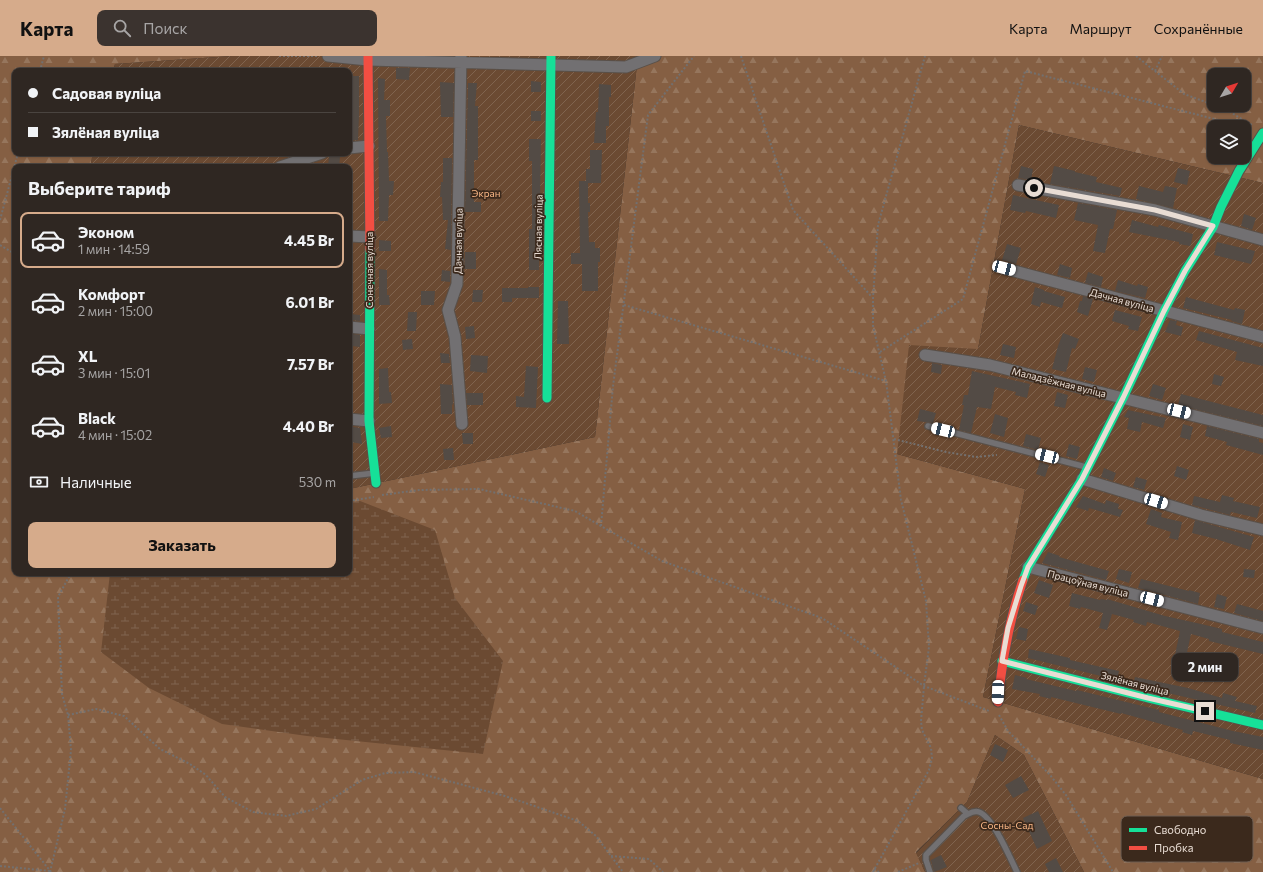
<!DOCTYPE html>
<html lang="ru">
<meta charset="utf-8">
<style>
:root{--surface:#2f2722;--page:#3b332f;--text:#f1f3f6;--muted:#a7a5a5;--line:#4a4440;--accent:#d6ab8b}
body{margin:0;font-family:Commissioner,sans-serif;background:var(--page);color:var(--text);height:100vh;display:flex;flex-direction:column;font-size:15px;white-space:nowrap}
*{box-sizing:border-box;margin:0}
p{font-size:13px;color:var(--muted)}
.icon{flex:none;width:22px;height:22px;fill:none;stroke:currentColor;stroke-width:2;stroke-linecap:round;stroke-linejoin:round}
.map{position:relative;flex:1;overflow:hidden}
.details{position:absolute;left:12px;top:108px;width:340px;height:412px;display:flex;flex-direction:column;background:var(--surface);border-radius:8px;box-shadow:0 1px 3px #0004,0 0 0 1px var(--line)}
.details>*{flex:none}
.banner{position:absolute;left:12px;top:12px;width:340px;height:88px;border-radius:8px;box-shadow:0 1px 3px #0004,0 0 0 1px var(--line);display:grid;align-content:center;height:88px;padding:0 16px;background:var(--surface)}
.needle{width:26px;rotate:51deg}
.fabs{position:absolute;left:1207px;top:12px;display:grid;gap:8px}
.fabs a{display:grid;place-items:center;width:44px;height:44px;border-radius:8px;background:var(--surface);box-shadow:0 1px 3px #0004,0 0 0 1px var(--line);font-size:20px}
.end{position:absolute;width:18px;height:18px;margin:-9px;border:5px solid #e9ddd4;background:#111;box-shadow:0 0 0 2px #111}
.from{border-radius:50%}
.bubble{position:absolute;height:28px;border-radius:8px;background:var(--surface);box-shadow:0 1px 3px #0004,0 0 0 1px var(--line);font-size:13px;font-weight:700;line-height:28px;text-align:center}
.car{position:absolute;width:12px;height:24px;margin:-12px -6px;border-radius:5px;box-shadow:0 0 3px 1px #0007;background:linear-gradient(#fff 24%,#345 0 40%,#fff 0 76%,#345 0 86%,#fff 0)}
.banner b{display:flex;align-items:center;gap:14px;height:38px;font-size:15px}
.banner b+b{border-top:1px solid var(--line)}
.banner i{width:10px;height:10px;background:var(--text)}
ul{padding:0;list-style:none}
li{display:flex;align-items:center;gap:12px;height:56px;margin:0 8px 6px;padding:0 8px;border:2px solid transparent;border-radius:8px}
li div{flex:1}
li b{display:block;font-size:15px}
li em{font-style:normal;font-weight:700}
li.selected{border-color:var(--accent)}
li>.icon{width:36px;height:36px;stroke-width:1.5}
h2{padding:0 16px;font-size:18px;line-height:48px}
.pay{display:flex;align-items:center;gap:10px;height:44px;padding:0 16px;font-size:15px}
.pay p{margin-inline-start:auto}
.cta{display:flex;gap:8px;margin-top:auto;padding:8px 16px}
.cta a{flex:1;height:46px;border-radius:8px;background:var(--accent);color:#111;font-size:16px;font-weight:700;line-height:46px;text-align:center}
header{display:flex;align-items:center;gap:24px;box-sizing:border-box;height:56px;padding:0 20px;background:var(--accent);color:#111}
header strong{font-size:19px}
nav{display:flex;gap:22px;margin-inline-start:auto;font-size:14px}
.search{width:280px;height:36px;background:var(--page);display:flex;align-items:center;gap:10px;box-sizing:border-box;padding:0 14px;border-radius:8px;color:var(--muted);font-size:15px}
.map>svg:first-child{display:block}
.forest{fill:url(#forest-firs);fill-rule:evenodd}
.wetland{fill:url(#wetland-marsh)}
.garden{fill:url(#garden-furrows)}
.building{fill:#534b45}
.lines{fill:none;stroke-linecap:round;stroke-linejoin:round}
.lane-casing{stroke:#595049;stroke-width:8}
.street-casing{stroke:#595049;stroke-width:13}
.fast-casing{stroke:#595049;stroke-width:11}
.jam-casing{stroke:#595049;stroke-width:11}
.path{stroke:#73706f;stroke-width:2;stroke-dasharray:2 2;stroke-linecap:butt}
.lane{stroke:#727072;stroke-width:5.5}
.street{stroke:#727072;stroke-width:11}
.fast{stroke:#16e098;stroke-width:9}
.jam{stroke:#f24e42;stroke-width:9}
.route{stroke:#e9ddd4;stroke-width:5}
.labels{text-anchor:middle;stroke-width:3.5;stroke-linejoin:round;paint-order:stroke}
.park-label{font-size:10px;fill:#f9b685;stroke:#3b291c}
.street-label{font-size:10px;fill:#e9ddd4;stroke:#3b291c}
.key{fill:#3b291c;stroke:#6f5f53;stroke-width:1}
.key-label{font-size:11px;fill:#e9ddd4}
</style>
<header>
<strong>Карта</strong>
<div class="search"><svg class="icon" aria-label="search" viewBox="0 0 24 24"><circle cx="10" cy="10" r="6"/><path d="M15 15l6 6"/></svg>Поиск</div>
<nav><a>Карта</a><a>Маршрут</a><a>Сохранённые</a></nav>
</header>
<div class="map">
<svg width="1263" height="816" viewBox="0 0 1263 816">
<defs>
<pattern id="forest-firs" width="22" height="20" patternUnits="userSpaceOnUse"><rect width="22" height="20" fill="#855f43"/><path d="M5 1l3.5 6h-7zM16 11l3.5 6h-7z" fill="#96765d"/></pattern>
<pattern id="wetland-marsh" width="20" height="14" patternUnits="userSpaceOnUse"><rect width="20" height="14" fill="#6b4a32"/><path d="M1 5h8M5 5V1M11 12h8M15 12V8" fill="none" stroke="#80644f"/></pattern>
<pattern id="garden-furrows" width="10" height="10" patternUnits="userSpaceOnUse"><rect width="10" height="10" fill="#6b4a32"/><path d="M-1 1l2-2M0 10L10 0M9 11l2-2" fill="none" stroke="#80644f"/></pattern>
</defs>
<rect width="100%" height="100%" fill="#3f342d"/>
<path class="forest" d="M0,0H232L115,8L113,15H15V97H93L90,111H15V517H349V433L595,381L638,0H1263V127L1019,69L978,293L897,398L1025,433L983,641L1263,723V816H1084L1024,699L995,679L967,746L916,796L925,816H0ZM1214,19H1244V49H1214ZM1214,71H1244V101H1214Z"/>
<path class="wetland" d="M360,445L435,474L455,542L503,605L483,698L307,680L222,668L149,632L101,596L110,517H349V446Z"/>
<path class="garden" d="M232,0H638L595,381L349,433V111H90L93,97H349V15H113L115,8Z
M1019,69L1263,127V723L983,641L1025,433L897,398L909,289L978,293Z
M995,679L1024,699L1084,816H925L916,797L967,746Z"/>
<path class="building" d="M396,12H410L409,24L396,23Z
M349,20H359V60L358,84L349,85Z
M378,22L385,23L384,44H390V60H386L387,96H388L389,125H394L393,139H389L388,165H379Z
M531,25L541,26V36H531Z
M440,26L454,27L453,61H441Z
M468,27H477L475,50H478V104H474V146H481V156H465Z
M599,28L611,29V41H609V70H606V87H594L596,56H598Z
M531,55H541V65H531Z
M529,83H541L539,214H529V173H532V105H529Z
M590,94H602L601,127H588V147H590V156H588L589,186H595V192H600V206H598V235H582V208H571V197H580L579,125H586V113H590Z
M329,100L340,101L339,111H328Z
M443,102H452L451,194L445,193L448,164H443L442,141H440L441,126H443Z
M1021,110L1033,113L1031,124L1018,122Z
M1054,110L1075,115V116L1097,121L1096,126L1122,132L1120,140L1050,128Z
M1178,112L1190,115L1187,129L1174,126Z
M1139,130L1163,136L1165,130L1177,132L1173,152L1136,143Z
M1013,139L1059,149L1056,162L1026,155L1025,157L1010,154Z
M1078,147L1117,154L1113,173H1110L1105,197L1093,195L1098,169L1074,164Z
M1244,158L1256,162L1252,174L1241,170Z
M1132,164L1158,171L1159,169L1193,178L1191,188L1190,190L1179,188V186L1129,176Z
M379,184L391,185V195H379Z
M1217,186L1255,195L1251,208L1214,199Z
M1007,188L1021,192L1016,208L1002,204Z
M465,196H476V213H464Z
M1060,208L1072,212L1070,222L1057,219Z
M379,213L387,214V239H389L390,249H379Z
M442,214L450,215V226L441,225Z
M1088,216L1103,221L1101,231L1085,227Z
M1118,224L1137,230L1138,228L1148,231L1145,242L1115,235Z
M528,231H539V242H512V246H502V232H528Z
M1035,231L1044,234V235L1065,241L1062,252L1041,246L1040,251L1031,248Z
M473,234H483L482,246H472Z
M421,235H435L434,249H421Z
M1083,240L1093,243L1088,260L1077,256L1080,245H1082Z
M1186,241L1234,254L1235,252L1245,254L1242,268L1231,265L1232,264L1183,252Z
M558,245H568L569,288H557Z
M1115,254L1142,261L1138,275L1128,273L1129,270L1112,265Z
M408,256H417L416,275H407Z
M350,258L360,259V265L349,264Z
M1170,264L1177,265L1176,269L1183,271L1181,280L1165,276Z
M474,270L475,282L466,283L465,271Z
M1199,275L1263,292V310L1235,304L1237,296L1196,284Z
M1063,277L1079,283L1075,293L1072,292L1066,316L1052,313L1058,290Z
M353,278L360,279V291L352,290Z
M412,283L413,293L403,294L402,284Z
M1003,288L1016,291L1014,302L1000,299Z
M440,297L449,298L450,307H441Z
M471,299L488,300L487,317L470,315Z
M932,307L942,309L941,318L931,316Z
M526,310L538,311L536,352L516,351V340L524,341Z
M1085,311L1097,314L1094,326L1082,323Z
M388,312L389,336H391L392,347L379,348V313Z
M972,315L1030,328L1027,342L1015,339L1016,336L995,331L991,353L977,351L971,377L959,374L964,349H962L964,339H968Z
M1214,318L1224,321L1221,330L1212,328Z
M440,328L452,329L453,349L452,348V358H441Z
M1153,328L1166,332L1162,344L1149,340Z
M1057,336L1068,339L1065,352L1054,350Z
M466,337H483V349H467Z
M1181,338L1263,359V370L1178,349Z
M920,353L936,357L933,367L917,365Z
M1128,354L1166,362L1163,372L1142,366L1140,376L1127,373L1129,362L1124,361Z
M995,358L1008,362L1004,381L990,377Z
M1183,368L1193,371L1190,384L1180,381Z
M391,370L392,381L381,382L379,372Z
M1207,370L1259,383V386L1263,387V399L1226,389L1227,386L1205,380Z
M353,371L360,372L362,388L351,386Z
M462,377H473V388H463Z
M1026,378L1041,382L1038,394L1023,390Z
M1069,388L1080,391L1077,403L1066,400Z
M453,392L454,404H444L443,393Z
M1040,406L1049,409L1045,421L1036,418Z
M1177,410L1189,414L1186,424L1174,420Z
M1104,412L1116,417L1113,425L1101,421Z
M1136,421L1147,424L1144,434L1133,431Z
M1222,439L1234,442L1233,445L1260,451L1257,462L1231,456L1230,459L1192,449L1194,440L1220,446Z
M1083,440L1105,448L1106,444L1119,448L1118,453L1123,454L1120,461L1089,452L1088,455L1076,451Z
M1151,453L1162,457L1161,461L1182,466L1178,484L1169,482L1171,476L1146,468Z
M1195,464L1254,481L1250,494L1216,483L1192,477Z
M1048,496L1060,500L1059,501L1109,515L1106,524L1042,507Z
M1119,513L1132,516L1129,527L1116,523Z
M1244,513L1255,514L1254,522L1243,521Z
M1141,523L1189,535V534L1200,537L1198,548L1138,532Z
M1039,524L1053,529L1049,542L1034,537Z
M1072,537L1100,544L1101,543L1107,544V543L1165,560L1201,568L1222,573V576L1263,586V598L1209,585V583L1191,578L1186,601L1175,599L1180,575L1147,566L1146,570L1133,566L1134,564L1112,558L1107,574L1099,572L1103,557L1081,551L1080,553L1069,550Z
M1217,538L1227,541L1224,553L1214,551Z
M1026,546L1038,550L1035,559L1023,555Z
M1237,548L1263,555V565L1234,557Z
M1019,571L1028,573L1026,585L1016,583Z
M1029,593L1070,602V604L1119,615L1117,624L1028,602Z
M1015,619L1027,622L1026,623L1076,635L1077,634L1159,654V656L1233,675L1263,681V694L1230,687V684L1193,675L1192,679L1182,676L1183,674L1121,657V658L1051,641V643L1039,640L1040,638L1012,633Z
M1135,621L1188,632L1222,642L1223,637L1237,641L1235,645L1257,650L1255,657L1150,633L1133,628Z
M995,688L1008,694L1003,706L990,699Z
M1021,720L1029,734L1013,742L1005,729Z
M1038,755L1052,785L1037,793L1023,762Z
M941,799L947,811L934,816L931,804Z
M1056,802L1063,816H1049L1045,808Z"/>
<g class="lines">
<defs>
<path id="lane" d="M928,370L1086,411
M349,420L375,417
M961,752L968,758
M930,816L926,804V799L964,760C969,758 973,754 979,756C993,761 1010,802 1017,816"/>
<path id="street" d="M328,0L368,4L626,11L655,0
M461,0L457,228L448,254L455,281L462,368
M349,92L369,90
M280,111L322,97
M1018,129L1155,154L1263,184
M349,180L370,181
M1003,212L1263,281
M349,271L369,273
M925,299L990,309L1263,377
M349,363L369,365
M1082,423L1201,459L1263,474
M1028,511L1263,572"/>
<path id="fast" d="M370,194L369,365L376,427
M547,342L551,0
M1023,524L1028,511L1082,423L1123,342L1164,255L1185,215L1213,171L1221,151L1239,115L1263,77
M1002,605L1148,642L1263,669"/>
<path id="jam" d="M368,0L370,194
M998,646C1002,604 1009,564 1023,524"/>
</defs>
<use href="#lane" class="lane-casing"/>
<use href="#street" class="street-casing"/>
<use href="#fast" class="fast-casing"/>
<use href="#jam" class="jam-casing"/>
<path class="path" d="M279,0H319
M741,0L793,154L872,241
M1136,0L1184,38L1214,49
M40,15L44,0
M1155,15L1162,0
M1215,49L1225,53L1252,69
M0,164L18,97
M0,189L15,198
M624,249L886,325
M880,296L963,243L1025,15L1250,72
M894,383L946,396L976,401L997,399
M382,439L419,434L479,433L575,455L662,505L822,562L924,630L989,655
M349,445L374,441
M601,470L613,330L648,59L694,0
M68,659L96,653L124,660L160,693L190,708L206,719L225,741L253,756L286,760L316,753L362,724L385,717L414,716L505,740L578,765L596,780L623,816
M999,659L1008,675L1050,719L1066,739L1113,816
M0,752L51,816
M611,800L649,803L663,816
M0,810L50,815
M874,813L879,816
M50,816L65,753L71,694L68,659L62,638L58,541L71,517
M873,816L929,714L932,702L931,692L922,674L921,665L924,630L929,591L926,545L901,444L886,325L873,270V242L878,169L925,0
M898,816L919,807"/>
<use href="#lane" class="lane"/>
<use href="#street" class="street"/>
<use href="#fast" class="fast"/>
<use href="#jam" class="jam"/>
</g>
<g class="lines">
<path class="route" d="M1034,132L1155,154L1213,170L1185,215L1164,255L1123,342L1082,423L1028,511L1021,530L1008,572L1002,605L1148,642L1205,655"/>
</g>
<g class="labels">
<g class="park-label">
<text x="486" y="141">Экран</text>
<text x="1007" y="773">Сосны-Сад</text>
</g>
<g class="street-label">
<text transform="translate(538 171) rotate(-89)" y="4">Лясная вуліца</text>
<text transform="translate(458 185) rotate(-89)" y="4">Дачная вуліца</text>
<text transform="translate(369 214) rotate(-90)" y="4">Сонечная вуліца</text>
<text transform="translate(1122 244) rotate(15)" y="4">Дачная вуліца</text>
<text transform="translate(1059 326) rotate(14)" y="4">Маладзёжная вуліца</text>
<text transform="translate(1088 527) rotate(14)" y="4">Працоўная вуліца</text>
<text transform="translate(1135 627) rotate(14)" y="4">Зялёная вуліца</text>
</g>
</g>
<rect x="1121" y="760" width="132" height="46" rx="6" class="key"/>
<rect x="1129" y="772" width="18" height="4" fill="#16e098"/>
<rect x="1129" y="790" width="18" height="4" fill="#f24e42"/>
<g class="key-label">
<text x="1154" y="778">Свободно</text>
<text x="1154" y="796">Пробка</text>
</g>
</svg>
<div class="fabs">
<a><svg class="needle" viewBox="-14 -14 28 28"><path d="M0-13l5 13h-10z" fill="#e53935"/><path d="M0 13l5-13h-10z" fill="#a7a5a5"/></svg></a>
<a><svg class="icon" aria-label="layers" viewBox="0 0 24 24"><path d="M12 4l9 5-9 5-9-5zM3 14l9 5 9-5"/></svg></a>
</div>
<i class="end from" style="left:1034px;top:132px"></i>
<i class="end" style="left:1205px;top:655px"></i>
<div class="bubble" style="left:1172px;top:597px;width:66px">2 мин</div>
<i class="car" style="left:1004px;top:212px;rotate:105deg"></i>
<i class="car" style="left:1179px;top:355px;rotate:104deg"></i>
<i class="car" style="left:943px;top:374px;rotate:284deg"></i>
<i class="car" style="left:1047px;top:400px;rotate:284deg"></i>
<i class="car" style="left:1156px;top:445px;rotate:107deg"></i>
<i class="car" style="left:1152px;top:543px;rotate:105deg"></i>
<i class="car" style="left:998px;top:636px;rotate:182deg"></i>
<div class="banner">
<b><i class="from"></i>Садовая вуліца</b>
<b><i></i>Зялёная вуліца</b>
</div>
<section class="details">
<h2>Выберите тариф</h2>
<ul>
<li class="selected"><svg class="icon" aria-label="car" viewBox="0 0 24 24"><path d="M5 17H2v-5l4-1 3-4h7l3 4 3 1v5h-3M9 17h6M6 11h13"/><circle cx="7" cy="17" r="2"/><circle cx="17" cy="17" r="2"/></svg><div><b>Эконом</b><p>1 мин · 14:59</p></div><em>4.45 Br</em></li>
<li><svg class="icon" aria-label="car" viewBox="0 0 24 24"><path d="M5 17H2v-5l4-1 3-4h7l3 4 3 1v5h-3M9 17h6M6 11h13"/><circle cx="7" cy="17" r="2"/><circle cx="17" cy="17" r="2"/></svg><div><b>Комфорт</b><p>2 мин · 15:00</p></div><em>6.01 Br</em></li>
<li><svg class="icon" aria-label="car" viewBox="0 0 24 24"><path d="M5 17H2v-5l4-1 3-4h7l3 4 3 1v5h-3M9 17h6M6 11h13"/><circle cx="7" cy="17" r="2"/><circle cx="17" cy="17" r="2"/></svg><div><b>XL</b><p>3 мин · 15:01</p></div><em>7.57 Br</em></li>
<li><svg class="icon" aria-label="car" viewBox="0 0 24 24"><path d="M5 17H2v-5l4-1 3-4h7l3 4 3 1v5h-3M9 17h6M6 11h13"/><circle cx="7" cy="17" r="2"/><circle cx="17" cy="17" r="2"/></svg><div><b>Black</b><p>4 мин · 15:02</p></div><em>4.40 Br</em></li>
</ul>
<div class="pay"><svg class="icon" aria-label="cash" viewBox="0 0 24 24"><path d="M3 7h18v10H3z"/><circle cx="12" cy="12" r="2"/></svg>Наличные<p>530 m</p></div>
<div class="cta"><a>Заказать</a></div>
</section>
</div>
